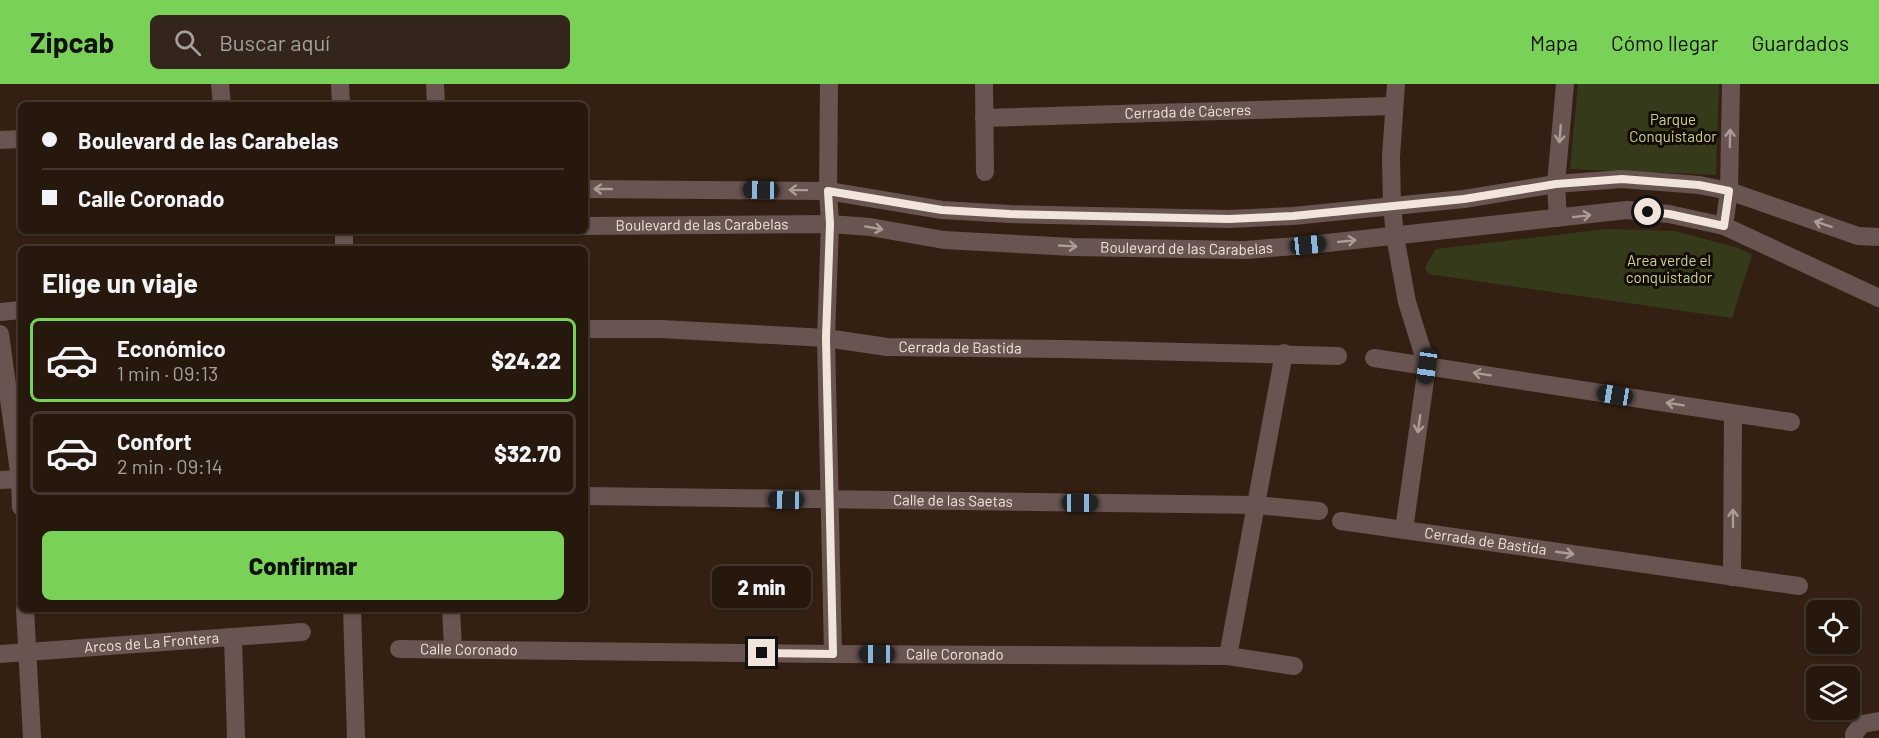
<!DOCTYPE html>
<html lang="es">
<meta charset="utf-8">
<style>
:root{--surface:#27180e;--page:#33251c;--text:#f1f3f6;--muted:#a4a09e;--line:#43372e;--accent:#7ad157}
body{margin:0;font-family:Barlow,sans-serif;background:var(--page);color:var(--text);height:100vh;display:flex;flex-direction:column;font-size:22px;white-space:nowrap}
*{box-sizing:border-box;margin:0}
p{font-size:20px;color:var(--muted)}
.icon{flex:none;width:33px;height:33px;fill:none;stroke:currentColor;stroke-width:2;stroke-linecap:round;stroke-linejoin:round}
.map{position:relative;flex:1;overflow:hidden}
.sheet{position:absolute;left:18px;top:162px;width:570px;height:366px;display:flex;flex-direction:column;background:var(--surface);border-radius:9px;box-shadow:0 2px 4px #0004,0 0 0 2px var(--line)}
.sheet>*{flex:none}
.guide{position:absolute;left:18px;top:18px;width:570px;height:132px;border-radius:9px;box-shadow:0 2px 4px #0004,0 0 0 2px var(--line);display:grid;align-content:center;height:132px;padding:0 24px;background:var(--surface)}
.controls{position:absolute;left:1806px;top:516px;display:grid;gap:12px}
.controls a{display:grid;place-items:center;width:54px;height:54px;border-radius:9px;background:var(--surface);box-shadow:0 2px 4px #0004,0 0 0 2px var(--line);font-size:30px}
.end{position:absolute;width:27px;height:27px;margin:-14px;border:8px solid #f1e4db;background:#111;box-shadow:0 0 0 3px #111}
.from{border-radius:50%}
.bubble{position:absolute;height:42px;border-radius:9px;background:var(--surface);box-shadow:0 2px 4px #0004,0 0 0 2px var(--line);font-size:20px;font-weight:800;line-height:42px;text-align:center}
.car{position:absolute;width:18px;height:36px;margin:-18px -9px;border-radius:8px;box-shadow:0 0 4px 2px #0007;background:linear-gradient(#222 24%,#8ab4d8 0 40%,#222 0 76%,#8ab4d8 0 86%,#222 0)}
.guide b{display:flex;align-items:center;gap:21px;height:57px;font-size:22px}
.guide b+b{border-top:2px solid var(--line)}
.guide i{width:15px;height:15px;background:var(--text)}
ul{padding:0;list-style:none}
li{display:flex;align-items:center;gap:18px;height:84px;margin:0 12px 9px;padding:0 12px;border:3px solid var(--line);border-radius:9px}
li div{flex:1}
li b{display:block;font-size:22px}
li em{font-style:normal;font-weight:800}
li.on{border-color:var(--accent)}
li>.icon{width:54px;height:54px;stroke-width:1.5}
h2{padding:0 24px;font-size:27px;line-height:72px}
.cta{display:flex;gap:12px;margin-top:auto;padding:12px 24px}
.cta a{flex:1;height:69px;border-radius:9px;background:var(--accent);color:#111;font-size:24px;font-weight:800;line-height:69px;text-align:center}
header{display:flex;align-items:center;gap:36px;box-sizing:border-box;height:84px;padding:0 30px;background:var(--accent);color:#111}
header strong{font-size:28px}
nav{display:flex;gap:33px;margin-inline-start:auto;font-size:21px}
.search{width:420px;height:54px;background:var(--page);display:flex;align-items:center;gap:15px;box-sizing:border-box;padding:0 21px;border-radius:9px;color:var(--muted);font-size:22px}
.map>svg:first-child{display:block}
.green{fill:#353a1b}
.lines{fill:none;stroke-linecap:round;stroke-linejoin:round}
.minor{stroke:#685450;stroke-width:18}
.oneway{stroke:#ac9c96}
.route{stroke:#f1e4db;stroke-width:8}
.labels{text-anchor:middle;stroke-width:6;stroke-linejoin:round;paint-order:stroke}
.street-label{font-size:15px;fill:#f1e4db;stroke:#150c07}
.park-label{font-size:15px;fill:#c7d38e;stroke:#150c07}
</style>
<header>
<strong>Zipcab</strong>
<div class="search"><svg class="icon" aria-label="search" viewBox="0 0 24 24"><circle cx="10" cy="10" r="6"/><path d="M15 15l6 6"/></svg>Buscar aquí</div>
<nav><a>Mapa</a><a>Cómo llegar</a><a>Guardados</a></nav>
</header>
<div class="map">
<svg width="1879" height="654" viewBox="0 0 1879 654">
<rect width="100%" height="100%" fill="#342012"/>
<path class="green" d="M1578,0H1719L1716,91L1570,85Z
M1607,145L1675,147L1738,164L1752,171L1732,234L1428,190L1425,183L1436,165Z"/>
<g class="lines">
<g class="minor">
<path d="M220,0L222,21"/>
<path d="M340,0L341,21"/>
<path d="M435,0L436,21"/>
<path d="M829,0L828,107L830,140L826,254L833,570"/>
<path d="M984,0L985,88"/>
<path d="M1396,0L1391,73L1392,121L1395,152L1407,218L1427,282L1404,446"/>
<path id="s1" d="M984,34L1393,22"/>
<path d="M0,56L21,55"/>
<path d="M585,105L828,107L942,126L1010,130L1229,135L1293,132L1464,115L1556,100L1622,95L1699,101L1729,107L1858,152L1879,153"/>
<path d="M1558,134L1556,100L1565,0"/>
<path id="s2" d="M585,142L830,140L870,143L944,156L1073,163L1245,166L1309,161L1627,126L1669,130L1724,142L1879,214"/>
<path d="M1724,142L1729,107L1731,0"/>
<path d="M344,147V165"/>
<path d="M0,228L21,226"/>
<path id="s3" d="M585,245H661L826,254L887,263L1064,265L1338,272"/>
<path d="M0,250L20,395L21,423"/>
<path d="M1374,274L1791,338"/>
<path d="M0,396L21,395"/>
<path id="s4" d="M585,412L1256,421L1319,427"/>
<path id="s5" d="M1341,437L1799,502"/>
<path d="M1732,493L1733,329"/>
<path d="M25,525L32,654"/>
<path d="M352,525L356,654"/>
<path d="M451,525L453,564"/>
<path d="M233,553L236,654"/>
<path id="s6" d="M399,565L833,570L1228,572L1294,582"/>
<path id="s7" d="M0,570L302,548"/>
<path d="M1228,572L1284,269"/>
<path d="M1854,654V650L1862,640L1879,637"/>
</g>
</g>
<defs><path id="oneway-shaft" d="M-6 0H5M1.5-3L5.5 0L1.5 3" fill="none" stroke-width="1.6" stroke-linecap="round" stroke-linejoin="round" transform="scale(1.5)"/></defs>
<g class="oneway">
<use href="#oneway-shaft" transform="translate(1560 50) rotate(95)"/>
<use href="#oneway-shaft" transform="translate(1730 54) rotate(-89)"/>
<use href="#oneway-shaft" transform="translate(603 105) rotate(-180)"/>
<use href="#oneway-shaft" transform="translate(798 106) rotate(-179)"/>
<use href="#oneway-shaft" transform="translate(1582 132) rotate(-7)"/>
<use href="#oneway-shaft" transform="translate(1823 140) rotate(-162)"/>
<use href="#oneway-shaft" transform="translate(874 144) rotate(10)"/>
<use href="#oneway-shaft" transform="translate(1347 157) rotate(-6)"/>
<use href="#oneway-shaft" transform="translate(1068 162) rotate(3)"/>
<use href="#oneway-shaft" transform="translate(1482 290) rotate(-171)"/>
<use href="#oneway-shaft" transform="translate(1675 320) rotate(-171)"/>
<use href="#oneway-shaft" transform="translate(1419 340) rotate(98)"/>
<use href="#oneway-shaft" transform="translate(1733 434) rotate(-90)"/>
<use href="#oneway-shaft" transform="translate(1565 469) rotate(8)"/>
</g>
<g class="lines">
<path class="route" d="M762,569L833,570L826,254L830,140L828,107L942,126L1010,130L1229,135L1293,132L1464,115L1556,100L1622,95L1699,101L1729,107L1724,142L1669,130L1648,128"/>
</g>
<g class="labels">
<g class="street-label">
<text dy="5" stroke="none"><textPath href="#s1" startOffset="204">Cerrada de Cáceres</textPath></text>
<text dy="5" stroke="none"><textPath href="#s2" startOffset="117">Boulevard de las Carabelas</textPath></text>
<text dy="5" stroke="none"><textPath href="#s2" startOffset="603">Boulevard de las Carabelas</textPath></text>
<text dy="5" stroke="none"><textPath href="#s3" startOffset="376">Cerrada de Bastida</textPath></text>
<text dy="5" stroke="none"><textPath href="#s4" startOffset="368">Calle de las Saetas</textPath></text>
<text dy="5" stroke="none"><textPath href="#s5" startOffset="146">Cerrada de Bastida</textPath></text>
<text dy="5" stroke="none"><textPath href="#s7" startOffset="152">Arcos de La Frontera</textPath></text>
<text dy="5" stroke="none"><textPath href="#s6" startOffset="70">Calle Coronado</textPath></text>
<text dy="5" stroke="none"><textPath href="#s6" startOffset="556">Calle Coronado</textPath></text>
</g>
<g class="park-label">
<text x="1673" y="41">Parque<tspan x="1673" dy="17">Conquistador</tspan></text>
<text x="1669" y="182">Area verde el<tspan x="1669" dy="17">conquistador</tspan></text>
</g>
</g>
</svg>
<div class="controls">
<a><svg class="icon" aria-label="locate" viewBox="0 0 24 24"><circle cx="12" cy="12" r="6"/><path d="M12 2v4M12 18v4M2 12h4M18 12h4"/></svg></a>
<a><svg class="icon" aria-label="layers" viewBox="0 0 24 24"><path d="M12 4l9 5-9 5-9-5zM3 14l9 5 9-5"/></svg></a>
</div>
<i class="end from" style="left:1648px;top:128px"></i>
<i class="end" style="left:762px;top:569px"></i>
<div class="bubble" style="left:712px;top:482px;width:99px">2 min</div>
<i class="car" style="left:761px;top:106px;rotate:271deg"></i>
<i class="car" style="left:1308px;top:161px;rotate:84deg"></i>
<i class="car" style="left:1427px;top:282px;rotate:188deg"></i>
<i class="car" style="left:1615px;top:311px;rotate:279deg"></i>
<i class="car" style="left:786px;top:416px;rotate:271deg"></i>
<i class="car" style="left:1080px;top:419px;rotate:90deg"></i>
<i class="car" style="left:877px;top:570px;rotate:270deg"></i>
<div class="guide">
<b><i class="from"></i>Boulevard de las Carabelas</b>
<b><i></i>Calle Coronado</b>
</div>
<section class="sheet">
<h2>Elige un viaje</h2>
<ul>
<li class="on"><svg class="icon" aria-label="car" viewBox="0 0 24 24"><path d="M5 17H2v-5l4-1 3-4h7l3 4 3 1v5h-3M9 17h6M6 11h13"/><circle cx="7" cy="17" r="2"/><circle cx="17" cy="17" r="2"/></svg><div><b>Económico</b><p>1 min · 09:13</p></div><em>$24.22</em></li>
<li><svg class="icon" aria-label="car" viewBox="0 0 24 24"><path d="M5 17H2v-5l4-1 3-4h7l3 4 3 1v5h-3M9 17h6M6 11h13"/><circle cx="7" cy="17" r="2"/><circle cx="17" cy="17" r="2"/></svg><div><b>Confort</b><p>2 min · 09:14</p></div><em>$32.70</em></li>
</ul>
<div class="cta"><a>Confirmar</a></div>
</section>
</div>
